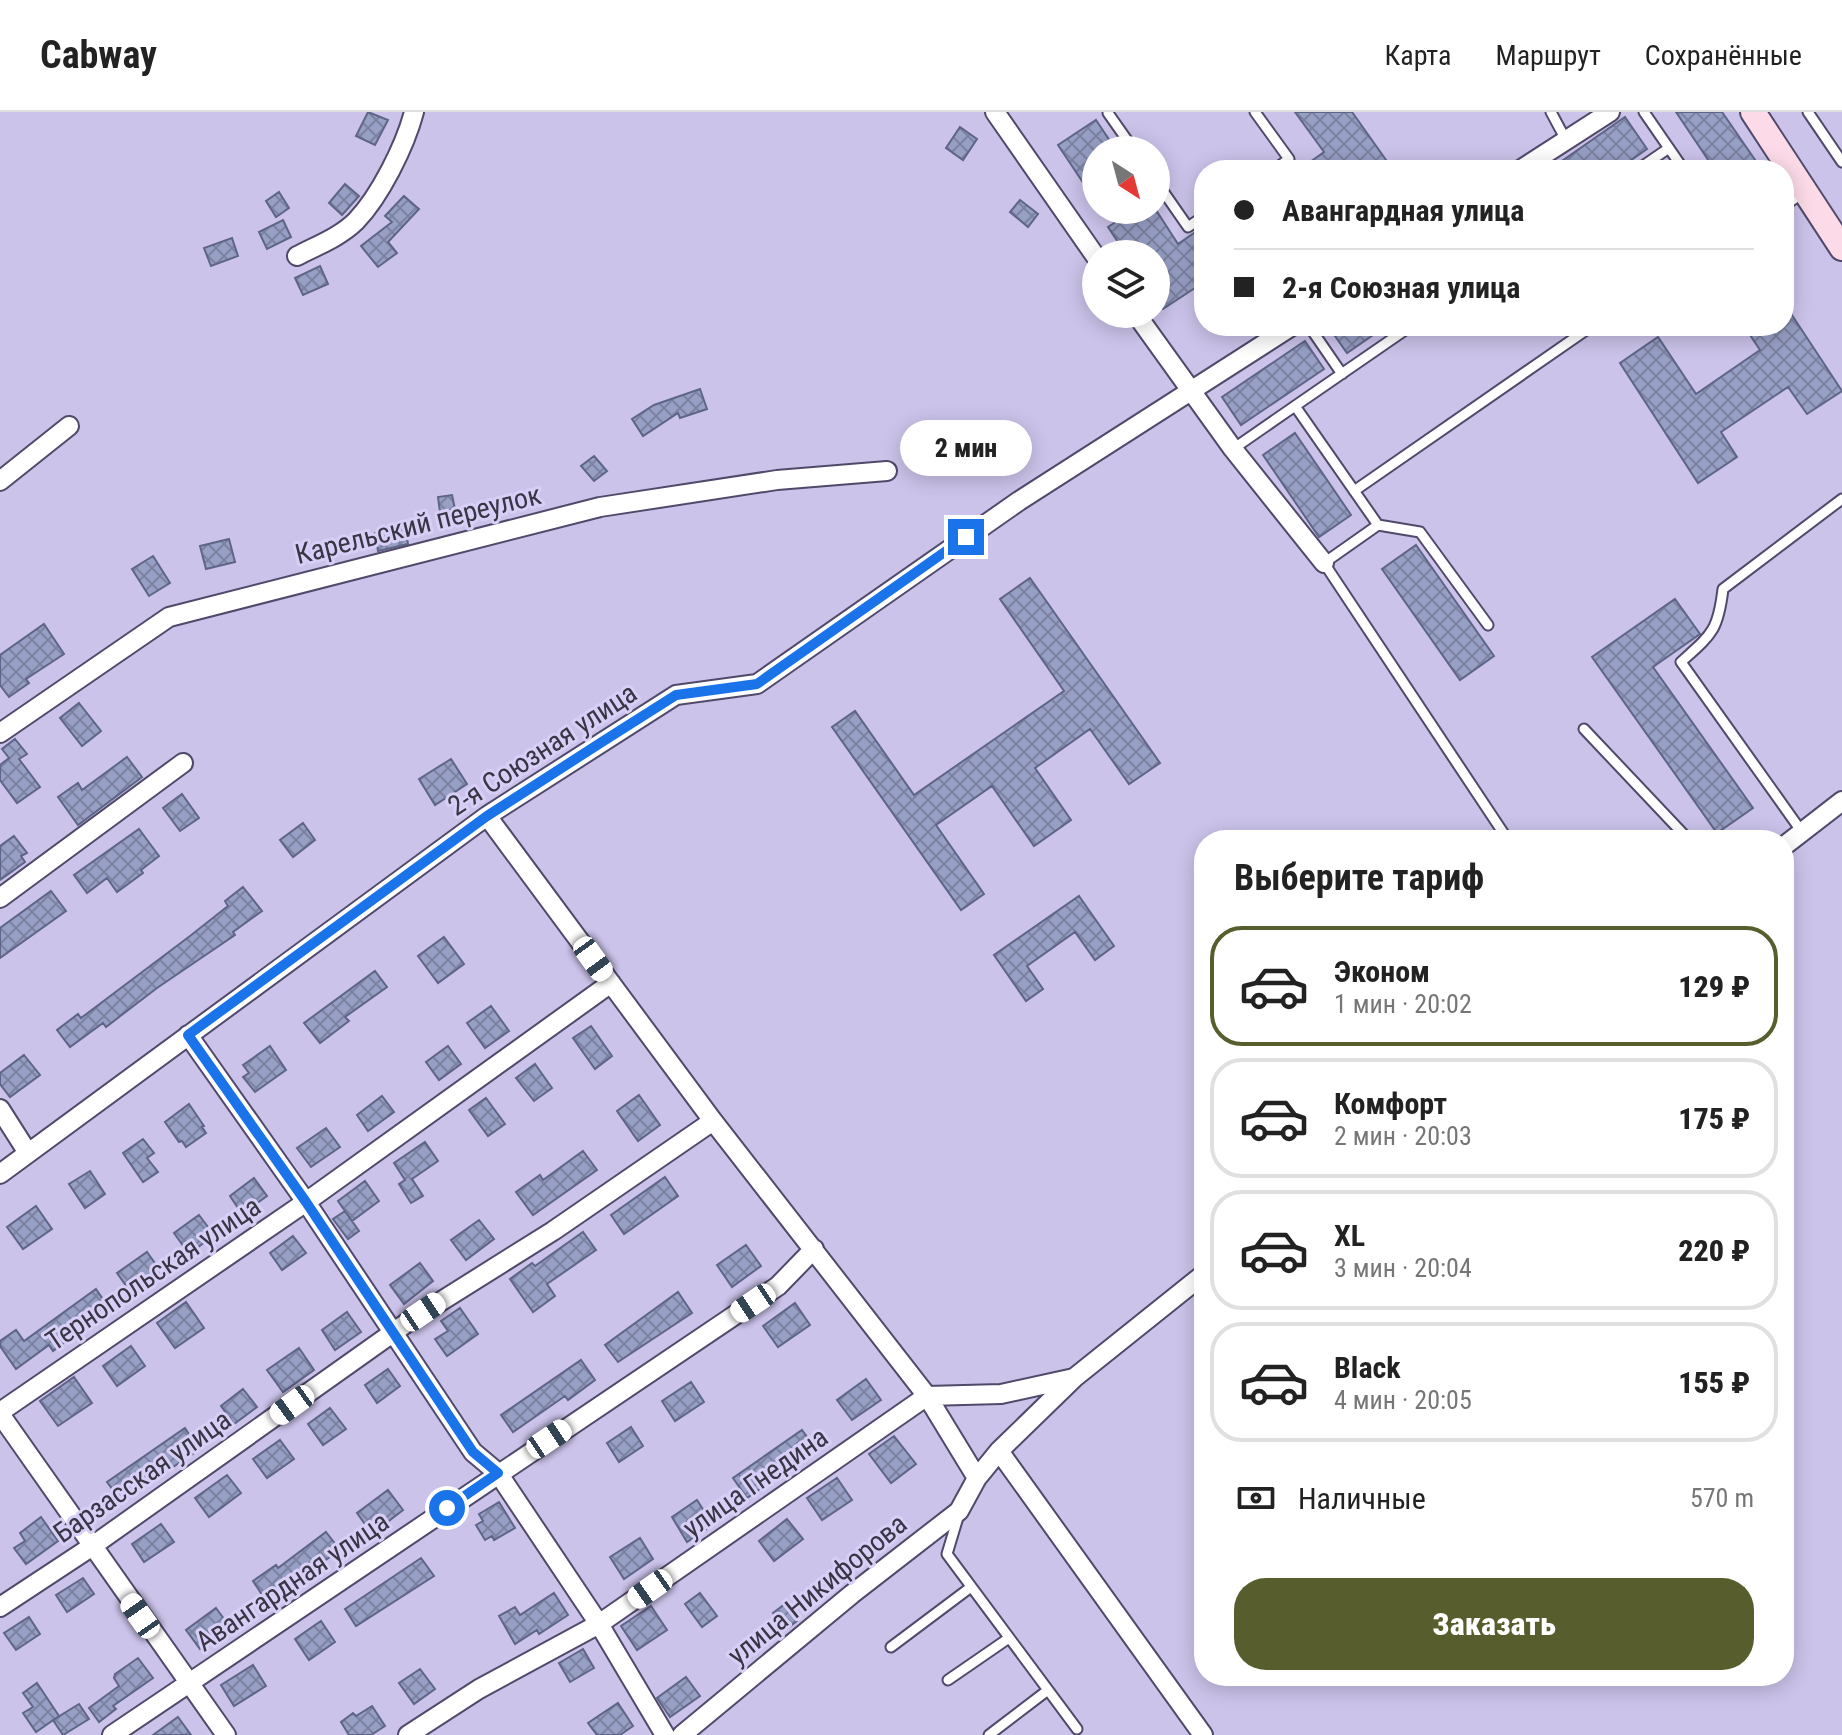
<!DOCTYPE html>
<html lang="ru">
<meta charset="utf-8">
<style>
:root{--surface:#fff;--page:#f2f2f2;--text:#222;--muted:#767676;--line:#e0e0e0;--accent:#575d2c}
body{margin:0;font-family:"Roboto Condensed",sans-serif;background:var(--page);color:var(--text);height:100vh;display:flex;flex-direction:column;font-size:30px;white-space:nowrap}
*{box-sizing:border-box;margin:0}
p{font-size:26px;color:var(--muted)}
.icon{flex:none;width:44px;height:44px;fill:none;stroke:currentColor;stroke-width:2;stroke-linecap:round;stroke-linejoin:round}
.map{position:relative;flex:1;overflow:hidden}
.sheet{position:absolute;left:1194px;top:718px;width:600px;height:856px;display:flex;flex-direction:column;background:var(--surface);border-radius:32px;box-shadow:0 4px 20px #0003}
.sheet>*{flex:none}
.hud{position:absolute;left:1194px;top:48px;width:600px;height:176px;border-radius:32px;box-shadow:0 4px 20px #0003;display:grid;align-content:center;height:176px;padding:0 40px;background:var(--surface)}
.needle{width:52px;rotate:144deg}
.controls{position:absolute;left:1082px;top:24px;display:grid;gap:16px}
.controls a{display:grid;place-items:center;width:88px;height:88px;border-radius:50%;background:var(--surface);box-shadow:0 4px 20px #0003;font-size:40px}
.end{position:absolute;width:36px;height:36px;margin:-18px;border:10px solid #1a73e8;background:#fff;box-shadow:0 0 0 4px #fff}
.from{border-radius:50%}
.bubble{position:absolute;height:56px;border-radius:28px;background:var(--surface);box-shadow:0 4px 20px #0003;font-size:26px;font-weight:800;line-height:56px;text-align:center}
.car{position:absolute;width:24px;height:48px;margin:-24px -12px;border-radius:10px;box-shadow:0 0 6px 2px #0007;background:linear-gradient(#fff 24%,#345 0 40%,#fff 0 76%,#345 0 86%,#fff 0)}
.hud b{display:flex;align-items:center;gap:28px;height:76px;font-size:30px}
.hud b+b{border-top:2px solid var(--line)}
.hud i{width:20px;height:20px;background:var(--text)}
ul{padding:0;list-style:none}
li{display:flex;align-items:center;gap:24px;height:120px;margin:0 16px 12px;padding:0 24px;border:4px solid var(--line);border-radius:32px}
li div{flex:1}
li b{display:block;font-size:30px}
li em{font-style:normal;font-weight:800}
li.on{border-color:var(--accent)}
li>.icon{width:72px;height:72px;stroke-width:1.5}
h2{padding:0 40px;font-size:36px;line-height:96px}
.pay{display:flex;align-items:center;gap:20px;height:88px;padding:0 40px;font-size:30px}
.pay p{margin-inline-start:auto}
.action{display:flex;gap:16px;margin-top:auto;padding:16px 40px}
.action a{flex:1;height:92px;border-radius:32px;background:var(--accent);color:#fff;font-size:32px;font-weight:800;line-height:92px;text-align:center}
header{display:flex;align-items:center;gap:48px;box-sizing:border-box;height:112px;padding:0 40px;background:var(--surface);border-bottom:2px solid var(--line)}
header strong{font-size:38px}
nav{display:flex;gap:44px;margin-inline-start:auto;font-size:28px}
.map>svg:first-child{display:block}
.building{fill:url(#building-cross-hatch);stroke:#5e6587;stroke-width:2}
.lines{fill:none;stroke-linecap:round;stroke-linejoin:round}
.lane-casing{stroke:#51496a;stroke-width:13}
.street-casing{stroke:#51496a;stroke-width:22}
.secondary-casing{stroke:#51496a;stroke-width:28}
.lane{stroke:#fff;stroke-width:9}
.street{stroke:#fff;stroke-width:18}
.secondary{stroke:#fcdae8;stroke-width:24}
.route{stroke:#1a73e8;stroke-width:10}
.labels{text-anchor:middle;stroke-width:6;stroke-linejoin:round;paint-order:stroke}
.street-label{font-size:28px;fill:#383544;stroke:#d8cff7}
</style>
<header>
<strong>Cabway</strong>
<nav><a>Карта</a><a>Маршрут</a><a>Сохранённые</a></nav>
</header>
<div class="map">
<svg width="1842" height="1623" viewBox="0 0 1842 1623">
<defs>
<pattern id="building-cross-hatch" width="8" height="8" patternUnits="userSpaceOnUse" patternTransform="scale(2)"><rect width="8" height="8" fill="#979fc4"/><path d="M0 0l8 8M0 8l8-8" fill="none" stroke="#7c82a1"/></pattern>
</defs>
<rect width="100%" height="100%" fill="#cbc3ea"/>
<path class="building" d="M368,0L388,8L375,33L356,24Z
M1295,0H1352L1386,48L1371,58H1299L1324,40Z
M1676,0H1722L1762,58H1715Z
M1625,5L1647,37L1617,58H1549Z
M1096,8L1116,38H1096V90L1058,33Z
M960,15L977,27L963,48L946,36Z
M345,72L359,84L342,103L329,91Z
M279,80L289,96L276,105L266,89Z
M404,84L419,97L388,130L397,141L378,155L361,134L392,110L385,104Z
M1020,88L1038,102L1028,115L1010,100Z
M1134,98H1156L1178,132L1204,114V170L1163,197L1156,187V142H1126L1108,115Z
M283,108L291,125L267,137L259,120Z
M232,126L238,144L211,154L204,136Z
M320,154L328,172L303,183L295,166Z
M1784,191L1842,279L1807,302L1788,275L1721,320L1737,345L1698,371L1620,251L1658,225L1696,282L1760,238L1744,214H1784Z
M1328,214H1386L1347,241Z
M1305,229L1324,257L1241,313L1222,285Z
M700,277L707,297L680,306L678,301L643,324L632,307L654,293Z
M1295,321L1351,403L1319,425L1263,343Z
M594,344L607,359L594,369L581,354Z
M452,383L455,397L440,400L438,385Z
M405,415L408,432L378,439L375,421Z
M229,427L235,450L206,457L200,434Z
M1416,433L1494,544L1460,568L1382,457Z
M153,444L170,471L149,484L132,457Z
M1030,466L1160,651L1129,672L1090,617L1035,656L1071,708L1034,734L992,674L936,713L984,782L961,798L832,615L855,599L914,683L1064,579L1000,487Z
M1675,487L1700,522L1653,555L1753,696L1717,721L1592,545Z
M44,512L64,542L26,567L29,571L9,585L0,573V543Z
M79,591L101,619L82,634L60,606Z
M15,627L27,642L19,647L40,675L17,691L0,668V653L9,646L2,637Z
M127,645L142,665L78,713L58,685L78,671L82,678Z
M451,647L467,672L435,693L419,667Z
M182,682L199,706L180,719L163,696Z
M303,711L315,728L293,745L280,728Z
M139,717L159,744L141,758L143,761L117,780L107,766L87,781L74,763Z
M14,724L27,741L21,744L25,750L0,768V734Z
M243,775L262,799L233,820L235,823L157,876L106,915L103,911L70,935L57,918L78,902L81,906L190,824L228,794L225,789Z
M51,779L66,799L0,846V816Z
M1079,784L1114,834L1095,848L1075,820L1027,854L1043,877L1026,889L994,843Z
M444,825L464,852L438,871L418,844Z
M375,859L387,875L345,905L349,909L320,931L304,911Z
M491,894L509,919L485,936L467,911Z
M591,914L612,944L595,957L573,926Z
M270,934L286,958L255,980L243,965L249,961L243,953Z
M448,934L461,952L439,968L426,950Z
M24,943L40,963L10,985L0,972V961Z
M535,952L552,976L534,989L516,966Z
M639,983L660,1013L638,1029L617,999Z
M382,984L394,1000L368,1019L357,1003Z
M486,986L505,1012L488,1024L469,998Z
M189,992L204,1014L202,1015L206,1021L186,1035L182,1029L179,1030L165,1010Z
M326,1016L340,1035L311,1055L297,1036Z
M143,1027L154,1041L147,1046L158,1060L143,1070L123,1041Z
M425,1030L438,1049L412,1067L423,1084L411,1091L399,1072L405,1068L394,1051Z
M583,1039L597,1058L533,1103L516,1080L540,1063L543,1068Z
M90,1059L105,1082L85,1096L69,1072Z
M665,1065L678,1084L624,1122L611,1103Z
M254,1066L267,1084L242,1102L230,1084Z
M365,1069L379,1089L352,1109L338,1089Z
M36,1094L52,1117L23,1137L7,1115Z
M345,1099L359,1119L348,1127L333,1107Z
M199,1103L214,1123L189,1142L174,1121Z
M479,1108L494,1127L466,1148L451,1128Z
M583,1120L596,1138L547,1172L555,1184L533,1200L510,1167L532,1151L535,1154Z
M293,1124L306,1141L282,1158L270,1141Z
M746,1133L761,1154L732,1175L717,1153Z
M147,1140L162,1161L132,1182L117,1161Z
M420,1151L433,1169L404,1192L390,1173Z
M96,1177L107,1193L61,1225L65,1230L53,1239L49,1233L16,1257L0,1234V1229L16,1218L24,1229Z
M678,1180L692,1201L618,1250L605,1233Z
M186,1190L204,1216L175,1236L157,1211Z
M795,1191L810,1213L778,1235L763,1214Z
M460,1196L478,1222L447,1244L435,1227L448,1219L441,1209Z
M347,1200L361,1220L335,1238L322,1218Z
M131,1234L145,1254L117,1274L103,1254Z
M299,1236L314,1258L283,1280L267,1258Z
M581,1248L595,1268L568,1288L565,1284L513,1320L501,1303Z
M388,1257L400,1274L377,1291L365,1273Z
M74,1265L92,1291L58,1314L40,1289Z
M866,1267L881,1288L852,1308L837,1288Z
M691,1270L704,1290L675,1309L662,1289Z
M243,1277L257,1295L234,1312L221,1294Z
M330,1296L346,1317L323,1333L308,1312Z
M631,1315L643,1334L619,1350L607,1331Z
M185,1316L199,1338L121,1389L107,1370Z
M802,1318L816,1337L747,1386L733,1366Z
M894,1324L916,1352L891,1371L869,1342Z
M280,1328L294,1347L267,1366L253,1347Z
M227,1363L241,1381L209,1405L195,1386Z
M837,1366L852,1388L822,1408L807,1386Z
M388,1378L403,1398L372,1422L357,1401Z
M697,1388L713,1413L687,1430L672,1405Z
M499,1390L515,1416L494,1428L492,1424L485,1428L476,1413L483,1409L479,1402Z
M41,1405L58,1429L26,1452L14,1436L25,1429L20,1421Z
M787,1407L803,1427L774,1449L759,1429Z
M161,1412L174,1430L144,1450L132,1432Z
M326,1420L340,1438L266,1489L253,1469L276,1453L278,1456Z
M640,1426L653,1447L624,1467L610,1445Z
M421,1446L434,1464L356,1514L345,1497Z
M83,1466L94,1482L67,1500L56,1483Z
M554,1481L568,1503L539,1522L537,1518L515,1532L499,1504L515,1495L520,1503Z
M700,1481L717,1504L702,1515L685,1492Z
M785,1492L797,1509L785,1518L773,1501Z
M651,1494L667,1518L637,1538L621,1514Z
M216,1496L230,1515L200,1537L186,1518Z
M29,1505L40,1522L16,1538L4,1521Z
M321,1509L335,1530L309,1548L295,1527Z
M583,1537L594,1556L570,1570L559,1551Z
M138,1546L153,1566L113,1594L116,1597L99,1610L89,1596L119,1574L114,1566L115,1562Z
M253,1553L266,1574L234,1594L221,1573Z
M420,1557L435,1577L414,1592L399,1571Z
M686,1565L700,1584L670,1605L657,1586Z
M37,1571L59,1604L36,1620L23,1601L33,1595L23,1581Z
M618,1591L633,1614L620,1623H597L588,1611Z
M79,1592L89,1607L63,1623L53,1608Z
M372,1594L385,1614L371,1623H349L341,1610L353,1601L356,1604Z
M178,1605L191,1623H153Z"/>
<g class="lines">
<defs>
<path id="lane" d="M1255,0L1289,47L1274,58
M1551,0L1566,28
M1644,0L1684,58
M1808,0L1842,50
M1108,1L1134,38
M1637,58L1669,36
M1156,69L1188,115L1204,104
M1784,94L1804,80
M1309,214L1342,262
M1233,337L1295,294
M1354,379L1592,214
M1378,413L1295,294L1411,214
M1488,513L1420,420L1378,413L1324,451L1508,728
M1584,617L1689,728
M1802,720L1681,550C1712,522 1718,519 1723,477L1842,387
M959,1402L947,1442L1077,1617
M891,1535L971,1475
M948,1568L1009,1526
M989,1623L1048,1578"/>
<path id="street" d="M995,0L1096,145
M1520,58L1610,0
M297,144C316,134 340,125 356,109C380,84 405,34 414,0
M1136,202L1233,337L1324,451
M0,369L69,314
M0,621L169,505L600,395L777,368L887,359
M487,704L713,1009L927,1284L977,1366
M1784,734L1842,689
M0,786L183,651
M188,923L306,1090L473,1340L498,1361L599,1512L665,1623
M0,997L28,1041
M0,1062L487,704L676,583L757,572L1019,389L1292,214
M0,1300L306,1090L611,871
M0,1302L226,1623
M999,1339L1203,1623
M0,1495L91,1435L408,1210L553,1119L713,1009
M112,1623L778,1174L814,1137
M408,1623L479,1577L599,1512L927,1284L1001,1282L1074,1266
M682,1623L852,1482L959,1399L977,1366L999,1339L1074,1266L1204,1162"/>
<path id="secondary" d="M1753,0L1842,136"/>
</defs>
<use href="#lane" class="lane-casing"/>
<use href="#street" class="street-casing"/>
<use href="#secondary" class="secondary-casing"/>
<use href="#lane" class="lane"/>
<use href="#street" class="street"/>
<use href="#secondary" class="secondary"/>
</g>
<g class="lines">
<path class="route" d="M447,1396L498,1361L473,1340L306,1090L188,923L487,704L605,628L676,583L757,572L966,425"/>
</g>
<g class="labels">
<g class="street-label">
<text transform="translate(418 412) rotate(-14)" y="10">Карельский переулок</text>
<text transform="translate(542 637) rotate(-33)" y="10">2-я Союзная улица</text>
<text transform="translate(153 1161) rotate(-34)" y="10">Тернопольская улица</text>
<text transform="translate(142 1364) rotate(-35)" y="10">Барзасская улица</text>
<text transform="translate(755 1370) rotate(-35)" y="10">улица Гнедина</text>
<text transform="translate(292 1469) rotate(-34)" y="10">Авангардная улица</text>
<text transform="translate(817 1477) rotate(-39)" y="10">улица Никифорова</text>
</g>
</g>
</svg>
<div class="controls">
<a><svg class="needle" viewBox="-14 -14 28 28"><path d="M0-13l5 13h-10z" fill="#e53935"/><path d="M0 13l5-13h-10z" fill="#767676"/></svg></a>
<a><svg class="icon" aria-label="layers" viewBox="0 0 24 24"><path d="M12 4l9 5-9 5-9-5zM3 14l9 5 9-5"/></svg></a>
</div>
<i class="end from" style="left:447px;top:1396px"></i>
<i class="end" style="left:966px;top:425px"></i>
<div class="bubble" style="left:900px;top:308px;width:132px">2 мин</div>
<i class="car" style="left:593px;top:847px;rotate:144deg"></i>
<i class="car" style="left:753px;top:1191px;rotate:236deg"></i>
<i class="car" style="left:423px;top:1200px;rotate:56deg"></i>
<i class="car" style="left:292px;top:1293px;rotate:234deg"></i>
<i class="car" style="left:549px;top:1327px;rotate:56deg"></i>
<i class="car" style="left:650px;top:1477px;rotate:235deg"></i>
<i class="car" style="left:140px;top:1504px;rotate:325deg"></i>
<div class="hud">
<b><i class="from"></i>Авангардная улица</b>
<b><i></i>2-я Союзная улица</b>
</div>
<section class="sheet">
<h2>Выберите тариф</h2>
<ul>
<li class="on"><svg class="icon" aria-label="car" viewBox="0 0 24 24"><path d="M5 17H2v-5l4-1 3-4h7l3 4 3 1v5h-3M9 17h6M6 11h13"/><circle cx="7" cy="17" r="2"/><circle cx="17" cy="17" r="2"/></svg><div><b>Эконом</b><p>1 мин · 20:02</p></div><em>129 ₽</em></li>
<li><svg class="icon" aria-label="car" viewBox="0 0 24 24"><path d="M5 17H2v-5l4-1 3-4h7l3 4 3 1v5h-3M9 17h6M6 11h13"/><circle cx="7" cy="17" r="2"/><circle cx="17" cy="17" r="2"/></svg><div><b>Комфорт</b><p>2 мин · 20:03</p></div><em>175 ₽</em></li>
<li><svg class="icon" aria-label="car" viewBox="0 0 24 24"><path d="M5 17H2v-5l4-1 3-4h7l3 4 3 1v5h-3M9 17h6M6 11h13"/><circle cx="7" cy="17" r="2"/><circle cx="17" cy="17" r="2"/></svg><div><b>XL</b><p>3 мин · 20:04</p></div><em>220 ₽</em></li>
<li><svg class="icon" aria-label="car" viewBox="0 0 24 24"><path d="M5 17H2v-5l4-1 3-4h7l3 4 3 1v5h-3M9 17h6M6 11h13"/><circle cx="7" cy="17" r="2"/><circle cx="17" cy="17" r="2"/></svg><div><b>Black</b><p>4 мин · 20:05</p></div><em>155 ₽</em></li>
</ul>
<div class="pay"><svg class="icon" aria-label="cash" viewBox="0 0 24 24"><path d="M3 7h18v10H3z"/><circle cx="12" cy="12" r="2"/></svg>Наличные<p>570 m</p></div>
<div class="action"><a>Заказать</a></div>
</section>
</div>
